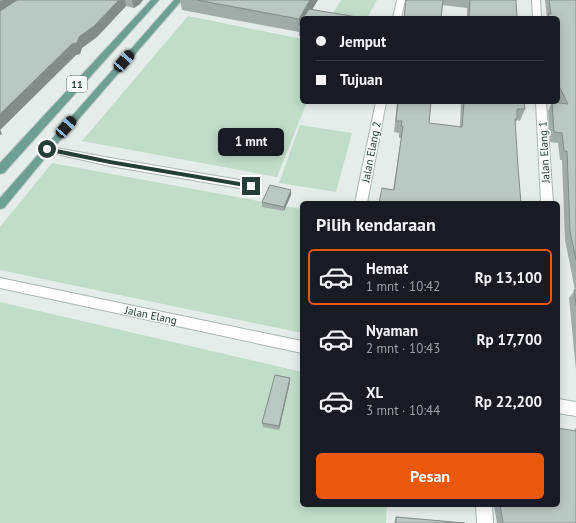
<!DOCTYPE html>
<html lang="id">
<meta charset="utf-8">
<style>
:root{--surface:#171b24;--page:#20242c;--text:#f1f3f6;--muted:#9ea1a6;--line:#363941;--accent:#ea580c}
body{margin:0;font-family:"PT Sans",sans-serif;background:var(--page);color:var(--text);height:100vh;display:flex;flex-direction:column;font-size:15px;white-space:nowrap}
*{box-sizing:border-box;margin:0}
p{font-size:13px;color:var(--muted)}
.icon{flex:none;width:22px;height:22px;fill:none;stroke:currentColor;stroke-width:2;stroke-linecap:round;stroke-linejoin:round}
.map{position:relative;flex:1;overflow:hidden}
.details{position:absolute;left:300px;top:201px;width:260px;height:306px;display:flex;flex-direction:column;background:var(--surface);border-radius:6px;box-shadow:0 2px 10px #0003}
.details>*{flex:none}
.banner{position:absolute;left:300px;top:16px;width:260px;height:88px;border-radius:6px;box-shadow:0 2px 10px #0003;display:grid;align-content:center;height:88px;padding:0 16px;background:var(--surface)}
.end{position:absolute;width:18px;height:18px;margin:-9px;border:5px solid #253e38;background:#fff;box-shadow:0 0 0 2px #fff}
.from{border-radius:50%}
.bubble{position:absolute;height:28px;border-radius:6px;background:var(--surface);box-shadow:0 2px 10px #0003;font-size:13px;font-weight:700;line-height:28px;text-align:center}
.car{position:absolute;width:12px;height:24px;margin:-12px -6px;border-radius:5px;box-shadow:0 0 3px 1px #0007;background:linear-gradient(#222 24%,#8ab4d8 0 40%,#222 0 76%,#8ab4d8 0 86%,#222 0)}
.banner b{display:flex;align-items:center;gap:14px;height:38px;font-size:15px}
.banner b+b{border-top:1px solid var(--line)}
.banner i{width:10px;height:10px;background:var(--text)}
ul{padding:0;list-style:none}
li{display:flex;align-items:center;gap:12px;height:56px;margin:0 8px 6px;padding:0 8px;border:2px solid transparent;border-radius:6px}
li div{flex:1}
li b{display:block;font-size:15px}
li em{font-style:normal;font-weight:700}
li.on{border-color:var(--accent)}
li>.icon{width:36px;height:36px;stroke-width:1.5}
h2{padding:0 16px;font-size:18px;line-height:48px}
.action{display:flex;gap:8px;margin-top:auto;padding:8px 16px}
.action a{flex:1;height:46px;border-radius:6px;background:var(--accent);color:#fff;font-size:16px;font-weight:700;line-height:46px;text-align:center}
.map>svg:first-child{display:block}
.green{fill:#c0ddc8}
.lines{fill:none;stroke-linecap:round;stroke-linejoin:round}
.minor-casing{stroke:#a8b5b1;stroke-width:2}
.primary-casing{stroke:#c2c9c7;stroke-width:2}
.minor{fill:#fff;fill-rule:evenodd}
.primary{fill:#6da093;fill-rule:evenodd}
.wall{fill:#a0aca8}
.shaded-wall{fill:#828c88}
.building{fill:#bac8c3;stroke:#828c88}
.route{fill:#253e38}
.labels{text-anchor:middle;stroke-width:3;stroke-linejoin:round;paint-order:stroke}
.shield{fill:#f5faf8;stroke:#637672;stroke-width:1}
.shield-label{font-size:10px;font-weight:bold;fill:#253e38}
.street-label{font-size:11px;fill:#253e38;stroke:#f5faf8}
</style>
<div class="map">
<svg width="576" height="523" viewBox="0 0 576 523">
<rect width="100%" height="100%" fill="#e5edea"/>
<path class="green" d="M341,0H377L367,18H330Z
M188,16L302,39V102H307L277,177L82,141Z
M300,125L352,133L336,192L279,183Z
M52,163L302,209V333L0,270V227Z
M0,302L302,372V505H387L386,523H0Z"/>
<g class="lines">
<defs>
<path id="minor" d="M397,0H405L401,18H393Z
M532,0H540L541,18H533Z
M376,102H386L367,203H355Z
M536,102H546L553,203H541Z
M47,146L110,158L251,182L255,183L256,186L255,189L251,190L110,166L43,151L42,149L43,147Z
M0,278L302,341V353L0,288Z
M558,399L576,402V416L558,413Z
M476,505H492L493,523H477Z"/>
<path id="primary" d="M151,0H159L4,173L0,174V163Z
M174,0H182L51,151L4,208L0,209V198Z"/>
</defs>
<use href="#minor" class="minor-casing"/>
<use href="#primary" class="primary-casing"/>
<use href="#minor" class="minor"/>
<use href="#primary" class="primary"/>
</g>
<path class="wall" d="M0,0H143L140,4L134,8L126,6L97,37L82,48L80,54L76,55L0,130L2,134L0,135Z
M180,0H318L312,9L302,18V37L299,36V31V32L182,10Z
M406,0H516L517,18H467V8L442,5L441,18H404Z
M545,0H576V370L569,298L575,290L565,240L562,160H560L558,143L550,142L548,111L552,102L559,103L558,101V18H547Z
M397,102H431L429,123L460,127L461,102H524L525,109L520,121L517,120L515,124L393,190L401,138H399V133L394,132Z
M291,190V195L284,211L262,207V202Z
M290,382L279,430L263,427L262,423Z
M576,428V523H497L494,505H558L575,431L574,430Z
M396,517L465,523H394Z"/>
<path class="shaded-wall" d="M3,0H22L0,16V2Z
M119,0H125L126,6L97,37L82,48L80,54L76,55L0,130L2,134L0,135V114L79,37Z
M132,0H143L140,4L134,8Z
M310,0H318L307,18H302V25H299V32V19Z
M291,190V195L284,211V207Z
M290,378V382L279,430V426Z"/>
<path class="building" d="M17,0H119L94,26L79,37L77,43L72,44L0,114V11Z
M197,0H310L299,19Z
M406,0H443L441,18H404Z
M470,0H516L517,18H469Z
M549,0H576V260L570,231L567,151H564L562,133L554,132L552,102L568,104L559,86L558,77V18H549L548,14H551Z
M309,9L363,18H303Z
M302,20V25H299Z
M398,102H431L429,123L462,127L464,102H524L525,109H517V119H515L518,167L521,203H379L382,188L394,190L403,126H401L402,121H396Z
M270,185L291,190L284,207L262,202Z
M574,290H576V305Z
M275,375L290,378L279,426L262,423Z
M558,428L576,431V523H503L500,505H558Z
M396,517L465,523H396Z"/>
<path class="route" d="M47,147L110,160L251,184L254,186L251,188L110,164L45,151V148Z"/>
<g class="labels">
<rect class="shield" x="67" y="76" width="20" height="16" rx="3"/>
<g class="shield-label">
<text x="77" y="88">11</text>
</g>
<g class="street-label">
<text transform="translate(371 152) rotate(-79)" y="4">Jalan Elang 2</text>
<text transform="translate(544 152) rotate(-93)" y="4">Jalan Elang 1</text>
<text transform="translate(151 315) rotate(12)" y="4">Jalan Elang</text>
</g>
</g>
</svg>
<i class="end from" style="left:47px;top:149px"></i>
<i class="end" style="left:251px;top:186px"></i>
<div class="bubble" style="left:218px;top:128px;width:66px">1 mnt</div>
<i class="car" style="left:124px;top:61px;rotate:41deg"></i>
<i class="car" style="left:66px;top:127px;rotate:41deg"></i>
<div class="banner">
<b><i class="from"></i>Jemput</b>
<b><i></i>Tujuan</b>
</div>
<section class="details">
<h2>Pilih kendaraan</h2>
<ul>
<li class="on"><svg class="icon" aria-label="car" viewBox="0 0 24 24"><path d="M5 17H2v-5l4-1 3-4h7l3 4 3 1v5h-3M9 17h6M6 11h13"/><circle cx="7" cy="17" r="2"/><circle cx="17" cy="17" r="2"/></svg><div><b>Hemat</b><p>1 mnt · 10:42</p></div><em>Rp 13,100</em></li>
<li><svg class="icon" aria-label="car" viewBox="0 0 24 24"><path d="M5 17H2v-5l4-1 3-4h7l3 4 3 1v5h-3M9 17h6M6 11h13"/><circle cx="7" cy="17" r="2"/><circle cx="17" cy="17" r="2"/></svg><div><b>Nyaman</b><p>2 mnt · 10:43</p></div><em>Rp 17,700</em></li>
<li><svg class="icon" aria-label="car" viewBox="0 0 24 24"><path d="M5 17H2v-5l4-1 3-4h7l3 4 3 1v5h-3M9 17h6M6 11h13"/><circle cx="7" cy="17" r="2"/><circle cx="17" cy="17" r="2"/></svg><div><b>XL</b><p>3 mnt · 10:44</p></div><em>Rp 22,200</em></li>
</ul>
<div class="action"><a>Pesan</a></div>
</section>
</div>
